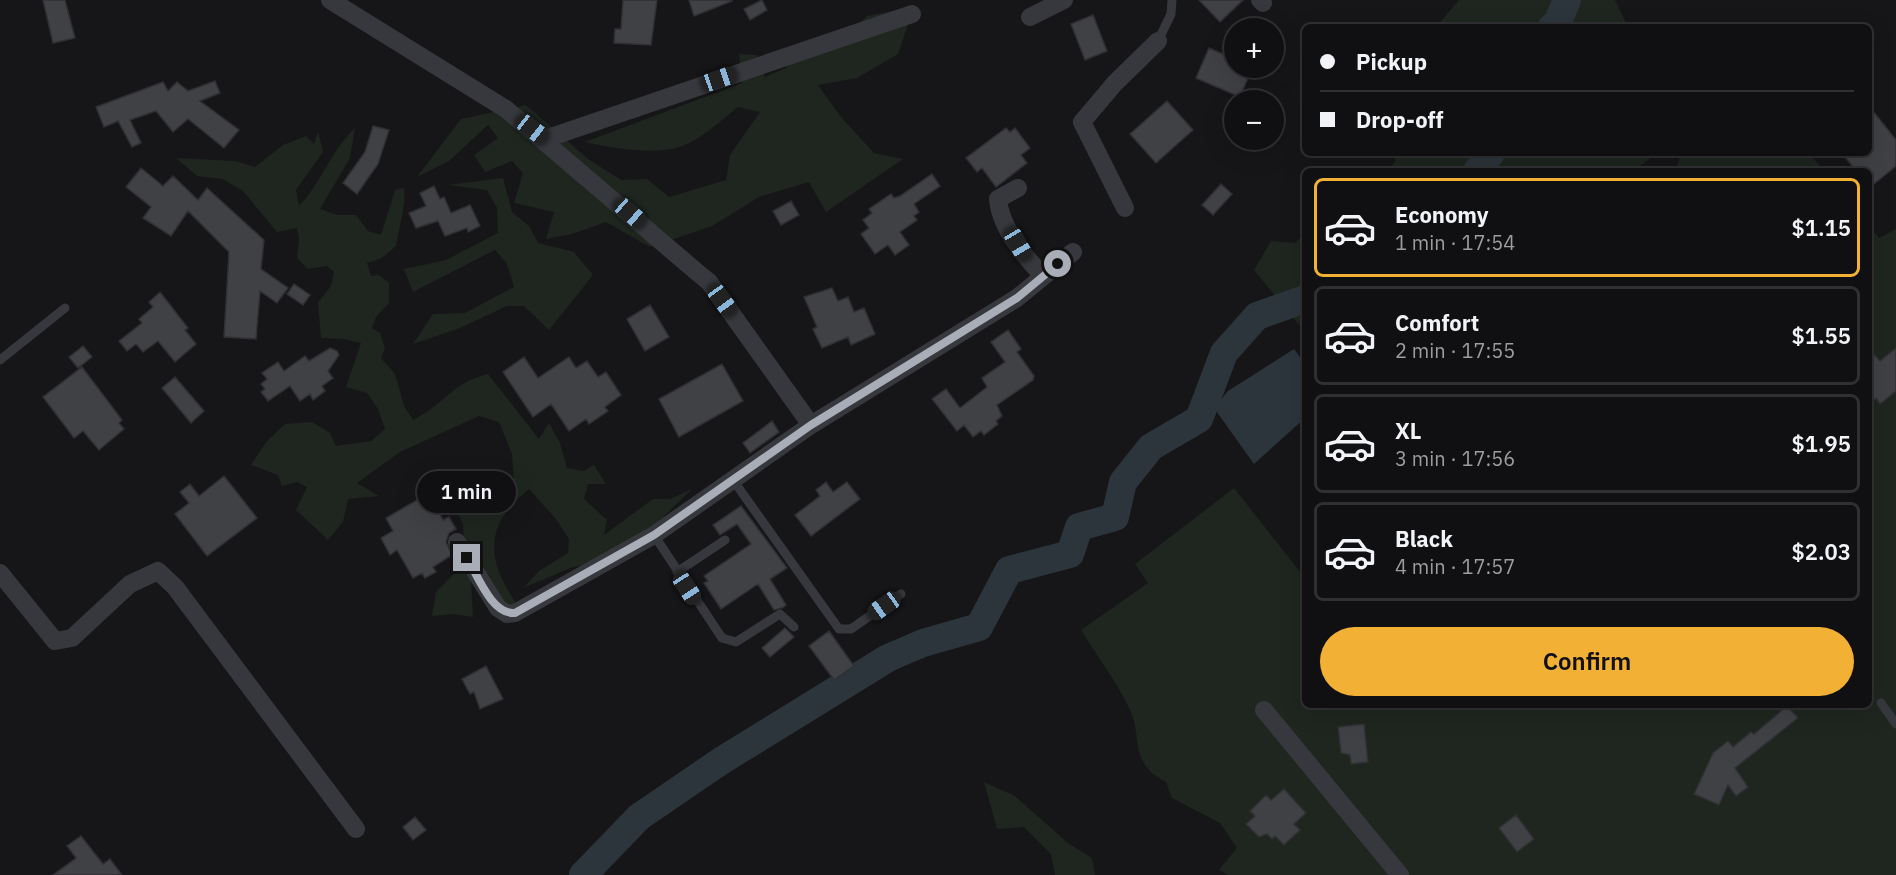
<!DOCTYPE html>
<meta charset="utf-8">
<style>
:root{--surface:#101012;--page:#19191b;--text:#f1f3f6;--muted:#9c9d9f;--line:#303032;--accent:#f2b134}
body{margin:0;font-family:"IBM Plex Sans",sans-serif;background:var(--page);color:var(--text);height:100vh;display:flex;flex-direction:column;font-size:22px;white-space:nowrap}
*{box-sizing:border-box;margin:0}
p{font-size:20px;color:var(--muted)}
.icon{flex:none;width:33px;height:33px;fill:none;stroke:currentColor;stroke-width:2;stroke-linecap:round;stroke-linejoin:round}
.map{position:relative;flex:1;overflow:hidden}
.details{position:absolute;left:1302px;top:168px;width:570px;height:540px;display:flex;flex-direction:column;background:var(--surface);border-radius:9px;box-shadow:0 6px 24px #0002,0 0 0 2px var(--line)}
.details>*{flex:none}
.guide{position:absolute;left:1302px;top:24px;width:570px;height:132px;border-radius:9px;box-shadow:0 6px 24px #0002,0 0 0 2px var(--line);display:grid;align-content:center;height:132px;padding:0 18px;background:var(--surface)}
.tools{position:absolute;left:1224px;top:18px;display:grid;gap:12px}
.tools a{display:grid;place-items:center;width:60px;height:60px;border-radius:50%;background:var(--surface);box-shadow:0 6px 24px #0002,0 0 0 2px var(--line);font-size:30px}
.end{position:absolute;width:27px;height:27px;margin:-14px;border:8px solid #a8adb8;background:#111;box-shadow:0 0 0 3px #111}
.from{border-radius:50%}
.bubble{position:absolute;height:42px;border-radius:21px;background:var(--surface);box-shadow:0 6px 24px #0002,0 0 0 2px var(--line);font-size:20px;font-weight:600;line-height:42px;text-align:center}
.car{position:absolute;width:18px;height:36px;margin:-18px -9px;border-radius:8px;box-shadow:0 0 4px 2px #0007;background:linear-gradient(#222 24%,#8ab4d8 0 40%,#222 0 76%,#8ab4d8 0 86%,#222 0)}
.guide b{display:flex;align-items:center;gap:21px;height:57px;font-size:22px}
.guide b+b{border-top:2px solid var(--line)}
.guide i{width:15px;height:15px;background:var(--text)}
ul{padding:10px 0 0;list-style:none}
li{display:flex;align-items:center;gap:18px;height:99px;margin:0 12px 9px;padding:0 6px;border:3px solid var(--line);border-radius:9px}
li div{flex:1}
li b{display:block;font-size:22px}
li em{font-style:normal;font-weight:600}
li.active{border-color:var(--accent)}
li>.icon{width:54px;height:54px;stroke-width:1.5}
.primary-button{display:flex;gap:12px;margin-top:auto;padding:12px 18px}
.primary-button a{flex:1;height:69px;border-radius:36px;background:var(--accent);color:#111;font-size:24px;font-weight:600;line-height:69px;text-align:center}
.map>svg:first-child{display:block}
.green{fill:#1e261f}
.water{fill:#2c353c}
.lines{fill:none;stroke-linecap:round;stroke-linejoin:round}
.river{stroke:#2c353c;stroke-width:28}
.building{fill:#404145;stroke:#303034;stroke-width:1.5}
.lane{stroke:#37383d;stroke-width:9}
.street{stroke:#37383d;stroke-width:18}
.route{stroke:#a8adb8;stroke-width:8}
</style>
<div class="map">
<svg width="1896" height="875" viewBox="0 0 1896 875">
<rect width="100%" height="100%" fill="#161618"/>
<path class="green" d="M1459,0H1615L1628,27H1436Z
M914,7L898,54L857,78L818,85L841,117L874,153L903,159L826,212L809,182L759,197L712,226L650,247L606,222L572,234L546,239L554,212L514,203L523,173L512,161L485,172L474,155L498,138L488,125L449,161L417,177L461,119L526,105L588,159L621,180L647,179L669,197L726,180L730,155L760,112L738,107C721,120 700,141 679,147C655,155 610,148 585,142L742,83L739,54L757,55L765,77L786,68L796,47L859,24L867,16Z
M355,128L350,158L320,209L337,215H356L368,231L381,235L395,190L404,188C406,207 399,226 396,246L382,258L367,263L371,276L379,275L389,283V303L376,317L372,328L380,333L385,348L381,358L395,374L404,406L413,420C444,405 452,382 488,374L539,439L549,423L560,443L567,468L584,471L594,465L606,484H588L584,499L607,520L604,535L653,499H670L692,489L659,521L595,564L573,567L523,588L539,571L568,553L569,539L556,519L529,489C482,526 486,563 520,608L493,603L470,562L473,617L454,614L432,616L436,592L454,574L464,556L463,524L454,505L473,514L483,508L514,481L512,454L499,422L479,416L400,452L357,483L379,496L348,499L343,522L328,540L296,510L307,487L297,482L282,486L278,475L251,465L266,442L285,424L312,422L330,433L336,446L371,441L385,429L378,409L367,393L346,387L361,343L344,339L321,338L318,302L331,286L334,272L327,266L308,269L297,258L299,239L297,228L277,232L243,191L223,179L197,176L176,158L235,161L255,167L283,145L306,136L314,144L318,131L323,152L296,190L299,206C321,183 332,149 355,128Z
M1396,153H1657L1634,171H1387L1395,162Z
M1681,153H1809L1824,171H1676Z
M503,178L512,212L529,226L538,243L574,252L593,275L549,330L524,306H507L460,328L413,344L433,314L465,313L514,287L507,264L495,250L413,292L404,269L446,260L498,233L497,208L487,190L448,185Z
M1869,226L1879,238L1896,229V875H1228L1219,870L1237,848L1220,823L1172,798L1166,782C1128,763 1143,738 1130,710C1117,682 1097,656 1081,630L1148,583L1135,564L1234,488L1305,578V705H1869Z
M1305,233V332L1254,270L1271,241L1295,243Z
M984,782L1015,796L1068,843L1092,858L1095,875H1055L1051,854L1024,827L997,829Z"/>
<path class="water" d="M1294,349L1305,364V418L1254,464L1214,408L1228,391Z"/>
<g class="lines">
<path class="river" d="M1552,27L1556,26L1567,0
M1477,171L1491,153
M583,875L639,817L721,761L888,658L923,643L979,627L1009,570L1070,554L1079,527L1115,517L1123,482L1151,447L1199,419L1224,353L1257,316L1305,299"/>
</g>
<path class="building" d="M43,0H65L75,38L53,43Z
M623,0H657L651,45L614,43L615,29H621Z
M689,0H732V1L694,16Z
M762,0L767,10L750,20L744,9Z
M1199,0H1243L1220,22Z
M1093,15L1107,51L1085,60L1071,24Z
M1209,48L1234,59V68H1252L1240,97L1196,78Z
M215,81L220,93L200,101L239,130L224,148L188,119L173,132L156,111L130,120L141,143L132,147L118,121L104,127L96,107L163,82L168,91L177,82L188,91Z
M1167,101L1193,130L1156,163L1130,134Z
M1869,106L1896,140V166L1869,188V171H1856L1842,153H1869Z
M373,126L389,130L378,164L357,194L343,183L365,152Z
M1006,128L1010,132L1015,128L1030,148L1021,155L1027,163L996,187L982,168L977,172L966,158Z
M141,168L163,186L173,176L198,200L207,188L264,240L261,269L288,288L277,303L260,291L256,339L224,337L229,252L188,211L171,236L143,218L151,207L126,187Z
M932,174L940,186L914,204L919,212L914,216L917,220L900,232L909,245L895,255L888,245L875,254L861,234L869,228L863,220L872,213L869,209L891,194L894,198L900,196Z
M1221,184L1232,194L1213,215L1202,205Z
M434,186L440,199L444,197L451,213L470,205L480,226L468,232L467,228L445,236L438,221L416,228L409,213L426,206L420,193Z
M791,201L799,215L781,225L773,211Z
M294,284L310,295L303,305L287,294Z
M832,288L838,301L848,297L854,312L864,308L875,334L851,345L848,337L822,348L813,329L817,327L804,297Z
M160,292L188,328L185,330L196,344L175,362L158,341L143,352L136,344L127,351L119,341L142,323L139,319L153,307L149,302Z
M650,305L669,337L645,351L627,319Z
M1008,330L1021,349L1017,352L1034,376L1033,380L997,405L1002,416L996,421L998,424L984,435L981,431L973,437L964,425L957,431L932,399L946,389L960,408L987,387L982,378L1005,362L991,342Z
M83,346L92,357L78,368L69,357Z
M330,348L337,351L339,355L328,371L333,378L322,386L325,391L313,400L310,394L300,401L290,386L268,401L261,392L265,389L261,384L267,379L262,373L278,362L284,371L305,356L309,361Z
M1896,348V391L1880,404L1876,398L1869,403V349L1880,361Z
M524,357L538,378L569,357L576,368L587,361L598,377L606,372L621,395L605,407L608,411L589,424L586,419L569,431L551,404L533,417L503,372Z
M722,364L743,401L679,437L659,399Z
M82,367L122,420L119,423L124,429L99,450L83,431L74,438L43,397Z
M175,377L204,411L191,423L162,388Z
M772,421L779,432L750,453L743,443Z
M224,476L257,518L207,556L175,514L189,503L180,492L190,484L199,496Z
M826,482L833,492L847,482L860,499L811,536L795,515L820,496L816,490Z
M429,493L443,520L449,517L456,529L449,533L446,542L452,555L433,567L436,572L425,578L422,573L413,578L397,550L390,555L381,538L393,531L386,518Z
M741,506L787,568L770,579L786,605L782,608L774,610L758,584L721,609L704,583L708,581L704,576L751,544L737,524L720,535L713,525Z
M785,628L794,637L770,657L762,648Z
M829,631L854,666L834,680L809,646Z
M486,666L503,699L480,709L474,692L470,694L462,679Z
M1787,706L1798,718L1735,768L1748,787L1736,796L1728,785L1719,805L1694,794L1713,753L1728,741L1733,747L1751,732L1754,734Z
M1364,724L1368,762L1351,764L1350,755L1341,753L1338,727Z
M1284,789L1306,813L1294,824L1300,830L1284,845L1275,836L1272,839L1267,834L1259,837L1246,824L1255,816L1250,811L1266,795L1271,800Z
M1516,815L1534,839L1517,852L1499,828Z
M415,817L426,830L413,840L403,827Z
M81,836L103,864L110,859L122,875H53L76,858L67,846Z"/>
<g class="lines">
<path class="lane" d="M1158,41L1171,14L1172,0
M0,360L65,308
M733,480L839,629H851L901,594
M654,535L722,638L736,642L780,614L794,627
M677,572L725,540
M1881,703L1896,724"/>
<path class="street" d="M330,0L506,109L698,273L709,282L811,425
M1260,0L1263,3
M1030,17L1064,0
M545,139L912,14
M1018,188L998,199C1000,227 1024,256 1043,276
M1125,208L1082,122L1115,83L1158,41
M457,542L498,608L507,614L515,613L654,535L811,425L1017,298L1073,252
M0,573L55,641L72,638L130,584L158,571L175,587L356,829
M1264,710L1400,875"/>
</g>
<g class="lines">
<path class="route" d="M467,558C478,576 492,615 515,613L654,535L811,425L1017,298L1058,264"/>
</g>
</svg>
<div class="tools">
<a>+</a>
<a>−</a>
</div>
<i class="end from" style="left:1058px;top:264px"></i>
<i class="end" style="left:467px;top:558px"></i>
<div class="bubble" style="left:417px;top:471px;width:99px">1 min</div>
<i class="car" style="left:719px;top:79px;rotate:71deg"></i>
<i class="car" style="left:532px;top:129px;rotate:128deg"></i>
<i class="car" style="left:630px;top:213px;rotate:131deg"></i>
<i class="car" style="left:1018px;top:244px;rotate:150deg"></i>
<i class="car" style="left:722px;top:300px;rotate:144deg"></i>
<i class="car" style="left:687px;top:588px;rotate:147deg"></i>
<i class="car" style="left:884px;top:606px;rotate:235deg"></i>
<div class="guide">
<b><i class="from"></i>Pickup</b>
<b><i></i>Drop-off</b>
</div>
<section class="details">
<ul>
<li class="active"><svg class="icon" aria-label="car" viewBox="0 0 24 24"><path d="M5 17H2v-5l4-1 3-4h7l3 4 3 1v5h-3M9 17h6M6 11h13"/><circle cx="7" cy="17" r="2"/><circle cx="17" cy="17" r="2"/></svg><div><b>Economy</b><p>1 min · 17:54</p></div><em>$1.15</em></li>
<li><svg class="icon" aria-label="car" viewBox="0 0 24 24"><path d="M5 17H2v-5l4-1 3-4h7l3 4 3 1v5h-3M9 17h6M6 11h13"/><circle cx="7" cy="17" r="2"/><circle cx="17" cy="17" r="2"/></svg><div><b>Comfort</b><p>2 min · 17:55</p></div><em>$1.55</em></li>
<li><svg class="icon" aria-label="car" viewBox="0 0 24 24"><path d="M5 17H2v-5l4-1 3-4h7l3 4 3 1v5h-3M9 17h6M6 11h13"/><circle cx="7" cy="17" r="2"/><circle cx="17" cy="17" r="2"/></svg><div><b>XL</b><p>3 min · 17:56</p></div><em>$1.95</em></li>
<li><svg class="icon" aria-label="car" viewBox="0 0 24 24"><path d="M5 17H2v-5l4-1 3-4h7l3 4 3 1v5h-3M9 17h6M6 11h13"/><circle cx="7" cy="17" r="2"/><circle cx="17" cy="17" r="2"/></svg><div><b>Black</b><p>4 min · 17:57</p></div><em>$2.03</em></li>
</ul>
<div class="primary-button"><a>Confirm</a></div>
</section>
</div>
